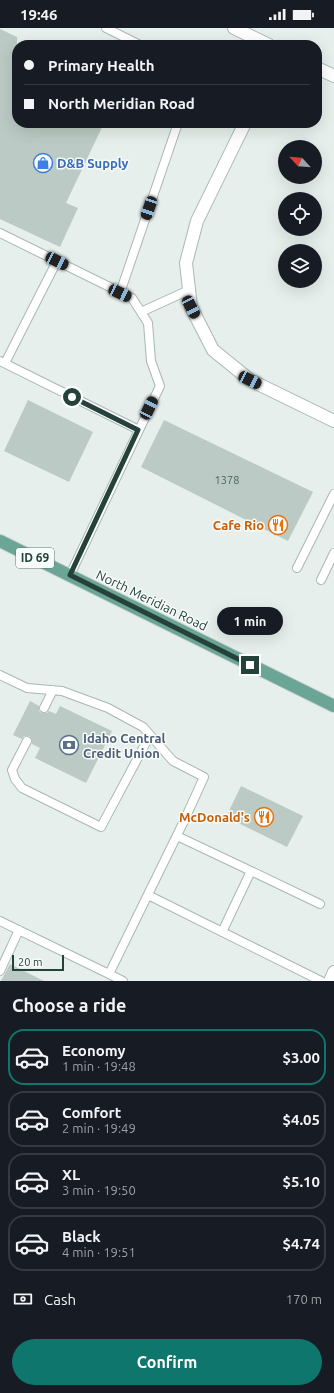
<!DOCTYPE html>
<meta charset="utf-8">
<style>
:root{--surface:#171b24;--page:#242831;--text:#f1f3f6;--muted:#9ea1a6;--line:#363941;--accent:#0f766e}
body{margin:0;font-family:Ubuntu,sans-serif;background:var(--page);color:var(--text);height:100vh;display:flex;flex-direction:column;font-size:15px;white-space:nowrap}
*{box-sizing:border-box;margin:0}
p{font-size:13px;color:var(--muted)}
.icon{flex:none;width:22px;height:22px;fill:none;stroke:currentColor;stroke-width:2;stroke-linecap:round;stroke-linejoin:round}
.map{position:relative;height:953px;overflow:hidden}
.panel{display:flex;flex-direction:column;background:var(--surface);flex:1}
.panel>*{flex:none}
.guide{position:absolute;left:12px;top:12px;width:310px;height:88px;border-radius:16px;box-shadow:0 4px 16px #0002;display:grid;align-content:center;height:88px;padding:0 12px;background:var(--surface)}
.needle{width:26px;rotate:296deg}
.fabs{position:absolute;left:278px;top:112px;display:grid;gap:8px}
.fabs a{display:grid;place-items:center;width:44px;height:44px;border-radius:50%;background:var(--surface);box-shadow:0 4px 16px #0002;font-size:20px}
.scale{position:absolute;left:12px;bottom:10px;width:52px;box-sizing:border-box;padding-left:4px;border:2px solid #24423a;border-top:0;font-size:11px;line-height:14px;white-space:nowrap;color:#24423a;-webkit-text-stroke:3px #f7fbf9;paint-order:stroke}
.end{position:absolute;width:18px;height:18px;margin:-9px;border:5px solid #24423a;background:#fff;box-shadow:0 0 0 2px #fff}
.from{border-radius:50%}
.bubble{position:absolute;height:28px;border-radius:14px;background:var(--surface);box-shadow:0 4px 16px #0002;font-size:13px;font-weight:700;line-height:28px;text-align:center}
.car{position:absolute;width:12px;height:24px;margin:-12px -6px;border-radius:5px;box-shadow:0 0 3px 1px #0007;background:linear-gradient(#222 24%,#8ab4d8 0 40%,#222 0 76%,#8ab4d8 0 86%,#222 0)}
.guide b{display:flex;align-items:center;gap:14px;height:38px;font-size:15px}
.guide b+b{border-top:1px solid var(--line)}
.guide i{width:10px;height:10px;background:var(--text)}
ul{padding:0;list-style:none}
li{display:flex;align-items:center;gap:12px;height:56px;margin:0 8px 6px;padding:0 4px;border:2px solid var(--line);border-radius:16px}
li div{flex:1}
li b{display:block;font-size:15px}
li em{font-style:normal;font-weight:700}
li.active{border-color:var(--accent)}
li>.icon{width:36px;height:36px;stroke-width:1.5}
h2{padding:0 12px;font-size:18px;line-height:48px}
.pay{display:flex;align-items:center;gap:10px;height:44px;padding:0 12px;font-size:15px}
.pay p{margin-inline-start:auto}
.primary-button{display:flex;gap:8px;margin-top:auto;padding:8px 12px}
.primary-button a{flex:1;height:46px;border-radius:24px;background:var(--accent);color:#fff;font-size:16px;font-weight:700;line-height:46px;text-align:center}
.status{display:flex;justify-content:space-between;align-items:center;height:28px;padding:0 20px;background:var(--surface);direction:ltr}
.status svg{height:11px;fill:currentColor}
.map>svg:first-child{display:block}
.building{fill:#bbcac4}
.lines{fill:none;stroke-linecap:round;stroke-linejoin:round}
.lane-casing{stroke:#a8b8b2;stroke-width:10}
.street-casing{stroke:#a8b8b2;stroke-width:14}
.primary-casing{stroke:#c2cac8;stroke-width:14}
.lane{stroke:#fff;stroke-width:8}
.street{stroke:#fff;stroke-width:12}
.primary{stroke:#6aa596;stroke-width:12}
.route{stroke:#24423a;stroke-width:5}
.labels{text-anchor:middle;stroke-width:3;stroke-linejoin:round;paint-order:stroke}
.number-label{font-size:11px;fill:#4a645c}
.shield{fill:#f7fbf9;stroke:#637a73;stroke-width:1}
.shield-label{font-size:12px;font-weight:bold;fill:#24423a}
.shop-label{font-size:13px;font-weight:bold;fill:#366cbe;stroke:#f7fbf9;text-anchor:start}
.food-label{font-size:13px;font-weight:bold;fill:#c56008;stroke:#f7fbf9;text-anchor:end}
.street-label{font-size:13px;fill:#24423a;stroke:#f7fbf9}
.service-label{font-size:13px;font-weight:bold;fill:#4e5e75;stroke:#f7fbf9;text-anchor:start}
</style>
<div class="status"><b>19:46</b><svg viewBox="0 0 49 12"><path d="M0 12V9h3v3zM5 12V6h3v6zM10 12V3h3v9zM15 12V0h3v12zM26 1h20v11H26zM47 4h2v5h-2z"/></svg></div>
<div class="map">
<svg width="334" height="953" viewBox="0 0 334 953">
<rect width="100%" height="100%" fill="#e6efeb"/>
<path class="building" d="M0,1L17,9V95H104L66,175L78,180L60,219L0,191Z
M28,372L93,404L69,454L4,423Z
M164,392L313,464L288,513L141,439Z
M30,673L39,678V683L42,685H47L49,683L56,686L60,678L112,703L86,755L35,730L40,720L32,716V712L30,708H24L22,711L13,707Z
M241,758L303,788L287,819L226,789Z
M10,936L44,953H1Z"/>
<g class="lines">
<defs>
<path id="lane" d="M106,0L140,17
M0,205L132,270L148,295L151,333L160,358L70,547
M120,265L178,95
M141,284L189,262
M0,333L139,402
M5,335L57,233
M297,540L334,466
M321,552L334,525
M0,647L27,660L62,663L108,680L143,699L173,733L204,749L184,793L109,946L0,893
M44,680L53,662
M27,713L12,742L15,751L22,760L101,799L150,707
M177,808L251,843L222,904
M251,843L320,876
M148,867L321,953
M0,943L19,902
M109,946L123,953"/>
<path id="street" d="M234,0L269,17
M317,40L334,48
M245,95L197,193L186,235L191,279L213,322L250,352L334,393
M330,953L334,944"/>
<path id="primary" d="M0,513L334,678"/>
</defs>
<use href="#lane" class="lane-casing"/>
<use href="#street" class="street-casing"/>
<use href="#primary" class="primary-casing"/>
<use href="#lane" class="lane"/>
<use href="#street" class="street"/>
<use href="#primary" class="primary"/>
</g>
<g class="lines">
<path class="route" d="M72,369L138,402L70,547L250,637"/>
</g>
<defs>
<symbol id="shop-ring" viewBox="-11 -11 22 22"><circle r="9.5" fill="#f7fbf9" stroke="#3f7fe0" stroke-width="1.5"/><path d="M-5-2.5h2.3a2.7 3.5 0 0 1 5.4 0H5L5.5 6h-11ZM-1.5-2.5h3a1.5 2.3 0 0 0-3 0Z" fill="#3f7fe0"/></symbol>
<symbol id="restaurant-ring" viewBox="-11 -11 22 22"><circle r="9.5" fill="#f7fbf9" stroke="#e8710a" stroke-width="1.5"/><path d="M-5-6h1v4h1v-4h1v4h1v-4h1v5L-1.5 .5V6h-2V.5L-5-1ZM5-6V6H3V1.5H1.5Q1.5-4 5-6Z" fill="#e8710a"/></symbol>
<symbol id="bank-ring" viewBox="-11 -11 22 22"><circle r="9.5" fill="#f7fbf9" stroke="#5c6f8a" stroke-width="1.5"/><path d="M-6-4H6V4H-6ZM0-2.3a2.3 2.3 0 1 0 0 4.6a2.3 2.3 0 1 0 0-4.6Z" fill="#5c6f8a"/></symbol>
</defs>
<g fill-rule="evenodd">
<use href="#shop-ring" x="32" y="124" width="22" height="22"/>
<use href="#restaurant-ring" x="267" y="486" width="22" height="22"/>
<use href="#bank-ring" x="58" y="706" width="22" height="22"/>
<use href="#restaurant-ring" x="253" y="778" width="22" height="22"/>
</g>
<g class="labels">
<g class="number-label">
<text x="227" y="456">1378</text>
</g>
<rect class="shield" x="16" y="520" width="38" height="20" rx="3"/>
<g class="shield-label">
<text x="35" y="534">ID 69</text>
</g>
<g class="shop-label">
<text x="57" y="140">D&amp;B Supply</text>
</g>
<g class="food-label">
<text x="264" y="502">Cafe Rio</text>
<text x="250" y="794">McDonald's</text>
</g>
<g class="street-label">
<text transform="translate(152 572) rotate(26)" y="5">North Meridian Road</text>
</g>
<g class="service-label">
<text x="83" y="715">Idaho Central<tspan x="83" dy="15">Credit Union</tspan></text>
</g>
</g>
</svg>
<div class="fabs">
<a><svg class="needle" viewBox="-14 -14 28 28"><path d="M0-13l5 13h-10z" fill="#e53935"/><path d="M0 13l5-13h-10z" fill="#9ea1a6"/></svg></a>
<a><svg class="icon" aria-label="locate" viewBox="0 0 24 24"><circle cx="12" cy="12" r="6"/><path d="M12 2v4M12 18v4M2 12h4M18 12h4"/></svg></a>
<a><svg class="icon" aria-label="layers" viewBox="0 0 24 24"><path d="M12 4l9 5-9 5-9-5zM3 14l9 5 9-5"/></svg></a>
</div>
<div class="scale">20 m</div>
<i class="end from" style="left:72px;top:369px"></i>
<i class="end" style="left:250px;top:637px"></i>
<div class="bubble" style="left:217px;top:579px;width:66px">1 min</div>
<i class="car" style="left:149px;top:180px;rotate:199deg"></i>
<i class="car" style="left:57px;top:233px;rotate:116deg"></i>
<i class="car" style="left:120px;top:265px;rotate:115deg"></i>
<i class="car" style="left:191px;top:279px;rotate:153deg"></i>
<i class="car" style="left:250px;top:352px;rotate:116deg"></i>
<i class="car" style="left:149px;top:380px;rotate:26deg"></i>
<div class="guide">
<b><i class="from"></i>Primary Health</b>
<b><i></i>North Meridian Road</b>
</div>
</div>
<section class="panel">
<h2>Choose a ride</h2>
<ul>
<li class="active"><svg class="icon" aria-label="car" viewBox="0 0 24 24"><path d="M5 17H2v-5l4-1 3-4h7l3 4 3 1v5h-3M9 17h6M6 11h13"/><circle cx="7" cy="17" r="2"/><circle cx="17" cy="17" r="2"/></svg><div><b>Economy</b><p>1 min · 19:48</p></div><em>$3.00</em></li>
<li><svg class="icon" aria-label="car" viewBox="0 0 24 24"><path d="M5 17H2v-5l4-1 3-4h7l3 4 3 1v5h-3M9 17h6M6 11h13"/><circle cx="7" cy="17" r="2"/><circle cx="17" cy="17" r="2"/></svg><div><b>Comfort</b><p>2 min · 19:49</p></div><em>$4.05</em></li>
<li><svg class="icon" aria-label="car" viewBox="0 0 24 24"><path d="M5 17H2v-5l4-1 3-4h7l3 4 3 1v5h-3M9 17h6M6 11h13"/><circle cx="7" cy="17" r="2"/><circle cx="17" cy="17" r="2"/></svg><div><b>XL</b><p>3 min · 19:50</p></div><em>$5.10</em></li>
<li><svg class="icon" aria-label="car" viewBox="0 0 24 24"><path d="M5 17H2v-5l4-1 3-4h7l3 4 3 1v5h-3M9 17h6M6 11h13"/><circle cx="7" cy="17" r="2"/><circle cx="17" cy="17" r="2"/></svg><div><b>Black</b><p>4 min · 19:51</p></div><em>$4.74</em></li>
</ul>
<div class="pay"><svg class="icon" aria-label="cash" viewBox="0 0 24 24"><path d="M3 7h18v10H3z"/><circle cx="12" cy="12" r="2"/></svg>Cash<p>170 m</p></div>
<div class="primary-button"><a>Confirm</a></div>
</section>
